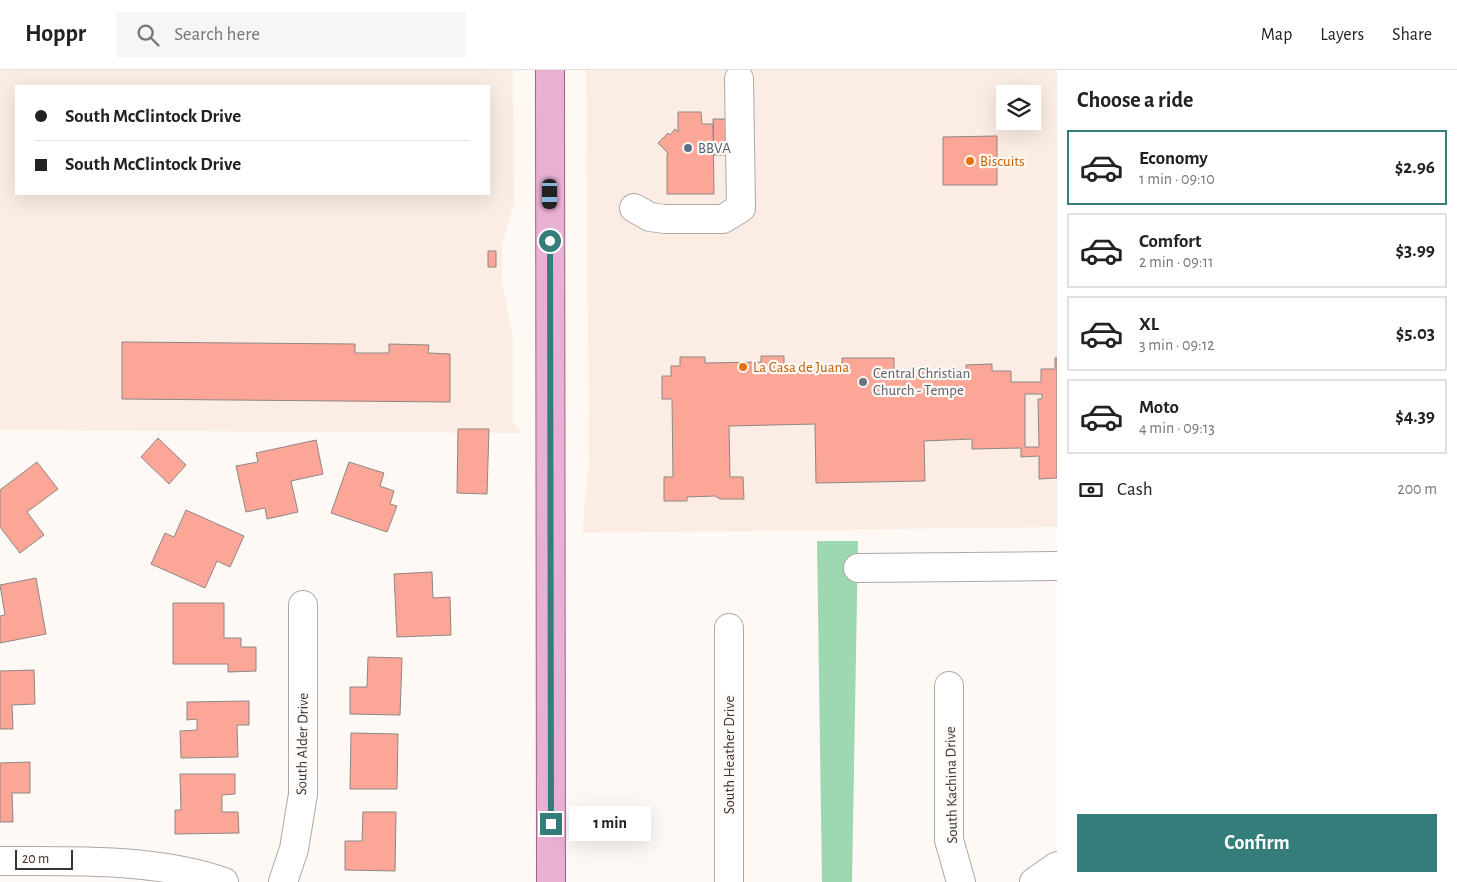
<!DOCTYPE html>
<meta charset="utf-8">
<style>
:root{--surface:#fff;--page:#f6f6f6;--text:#222;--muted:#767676;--line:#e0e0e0;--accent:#347d7b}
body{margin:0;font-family:"Alegreya Sans",sans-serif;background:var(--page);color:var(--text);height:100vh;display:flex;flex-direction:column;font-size:19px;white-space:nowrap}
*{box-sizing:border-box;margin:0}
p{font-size:16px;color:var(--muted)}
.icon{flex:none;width:28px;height:28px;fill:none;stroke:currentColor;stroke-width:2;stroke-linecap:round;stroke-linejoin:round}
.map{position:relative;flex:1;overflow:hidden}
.drawer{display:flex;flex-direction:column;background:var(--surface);width:400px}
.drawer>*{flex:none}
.top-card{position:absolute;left:15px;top:15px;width:475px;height:110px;border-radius:0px;box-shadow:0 5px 20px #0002;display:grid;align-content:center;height:110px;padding:0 20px;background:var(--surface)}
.tools{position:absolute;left:996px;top:15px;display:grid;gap:10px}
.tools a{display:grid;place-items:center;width:45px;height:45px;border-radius:0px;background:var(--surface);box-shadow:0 5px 20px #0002;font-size:25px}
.scale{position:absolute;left:15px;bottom:12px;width:58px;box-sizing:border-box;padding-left:5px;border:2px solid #383534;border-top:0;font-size:14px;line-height:18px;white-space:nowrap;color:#383534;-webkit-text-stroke:4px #fef9f5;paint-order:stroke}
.end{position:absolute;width:22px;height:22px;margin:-11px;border:6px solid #347d7b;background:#fff;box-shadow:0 0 0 2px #fff}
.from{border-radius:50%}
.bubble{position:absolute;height:35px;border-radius:0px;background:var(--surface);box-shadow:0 5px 20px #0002;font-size:16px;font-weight:700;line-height:35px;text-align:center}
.car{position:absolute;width:15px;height:30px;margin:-15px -8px;border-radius:6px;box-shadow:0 0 4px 1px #0007;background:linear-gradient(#222 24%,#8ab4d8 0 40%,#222 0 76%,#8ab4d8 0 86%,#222 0)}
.top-card b{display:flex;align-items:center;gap:18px;height:48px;font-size:19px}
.top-card b+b{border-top:1px solid var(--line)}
.top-card i{width:12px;height:12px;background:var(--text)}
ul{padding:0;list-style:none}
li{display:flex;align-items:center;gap:15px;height:75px;margin:0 10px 8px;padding:0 10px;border:2px solid var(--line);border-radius:0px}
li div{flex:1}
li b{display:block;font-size:19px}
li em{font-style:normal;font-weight:700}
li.current{border-color:var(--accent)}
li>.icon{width:45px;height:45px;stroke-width:1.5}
h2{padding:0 20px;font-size:22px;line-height:60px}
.pay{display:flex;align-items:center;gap:12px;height:55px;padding:0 20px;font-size:19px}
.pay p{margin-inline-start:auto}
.cta{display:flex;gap:10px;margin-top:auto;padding:10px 20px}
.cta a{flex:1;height:58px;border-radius:0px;background:var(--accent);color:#fff;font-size:20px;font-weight:700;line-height:58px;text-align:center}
header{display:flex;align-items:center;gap:30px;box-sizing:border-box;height:70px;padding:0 25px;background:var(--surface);border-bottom:1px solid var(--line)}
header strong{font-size:24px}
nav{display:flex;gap:28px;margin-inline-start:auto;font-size:18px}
.search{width:350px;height:45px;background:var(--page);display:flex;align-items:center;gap:12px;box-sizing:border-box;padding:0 18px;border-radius:0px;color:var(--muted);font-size:19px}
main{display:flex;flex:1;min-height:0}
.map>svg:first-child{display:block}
.built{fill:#fbede4;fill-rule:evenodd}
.green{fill:#9dd8b0}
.building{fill:#fba697;stroke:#8e8786;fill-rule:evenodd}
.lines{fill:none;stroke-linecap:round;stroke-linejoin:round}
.minor-casing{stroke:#aea8a4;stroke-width:30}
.major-casing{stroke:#a06387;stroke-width:30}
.minor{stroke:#fff;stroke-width:28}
.major{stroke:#e8b0d2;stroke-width:28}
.route{stroke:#347d7b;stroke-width:6}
.service-dot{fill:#5c6f8a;stroke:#fef9f5;stroke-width:2}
.food-dot{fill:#e8710a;stroke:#fef9f5;stroke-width:2}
.worship-dot{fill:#6b7280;stroke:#fef9f5;stroke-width:2}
.labels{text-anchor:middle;stroke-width:4.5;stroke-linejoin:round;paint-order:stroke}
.service-label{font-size:15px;fill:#4e5e75;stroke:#fef9f5;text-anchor:start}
.food-label{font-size:15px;fill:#c56008;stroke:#fef9f5;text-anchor:start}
.worship-label{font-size:15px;fill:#5b616d;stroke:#fef9f5;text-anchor:start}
.street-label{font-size:15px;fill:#383534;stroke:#fef9f5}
</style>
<header>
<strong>Hoppr</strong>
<div class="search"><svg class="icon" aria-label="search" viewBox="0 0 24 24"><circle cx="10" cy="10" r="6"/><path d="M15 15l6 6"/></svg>Search here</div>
<nav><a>Map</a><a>Layers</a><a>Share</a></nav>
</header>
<main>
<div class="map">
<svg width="1057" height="812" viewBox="0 0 1057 812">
<rect width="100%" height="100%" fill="#fef9f5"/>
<path class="built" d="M0,0H513L514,133L502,175V214L513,266V352L522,363L0,360ZM16,16H489V124H16Z
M586,0H1057V457L582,463L589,393ZM1005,24H1032V51H1005Z"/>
<path class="green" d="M817,471H858L852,812H822Z"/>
<path class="building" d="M678,42H701L702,54H713L714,124H667V84L668,83L658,73L668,63L670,65L675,59L678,62Z
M713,49H745V85H714Z
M997,66V115H943V67Z
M488,181H496V197H488Z
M122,272L355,274V283H389V274L429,275L428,283L450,284V332L122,329Z
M761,286H784V300H842V288H894V301L966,300V295L992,294V301H1011V312H1041V299H1055V288H1057V408L1039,409V386L1021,387V378L972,379V369L924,371L925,411L816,413L815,354L729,356L730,407H743L744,429H720L715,426L687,427V431H664V407H673L672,329H662V306H671V296H680V287H705V293L761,292ZM1025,324H1042V329H1038L1039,377H1025Z
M458,359H489L487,424L457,423Z
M158,368L186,395L169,414L141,387Z
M316,370L323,404L291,411L298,442L267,449L265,438L246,442L236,396L258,392L256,383Z
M37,392L58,419L27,442L44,465L20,483L0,457V420Z
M349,392L384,403L380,416L394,421L390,434L397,436L387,462L331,443Z
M186,440L244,466L230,497L217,491L205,518L151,494L165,463L174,467Z
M432,502L433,528L450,527L451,565L397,567L394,504Z
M36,508L46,564L0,573V546L5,545L0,515Z
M173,533H224V568H241V577H256V601L228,602V594H173Z
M368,587L402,588L400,645L350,644V617H367Z
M34,600L35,634L12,635L13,659H0V601Z
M249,631V655H237L238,687L181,688L180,661L197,660V649L187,650V632Z
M351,663L398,664L397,719H350Z
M30,692V723H12L13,752H0V693Z
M180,704H235V724L222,725V742H238L239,763L175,764V740H181Z
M363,742H396L395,801L345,800V771H362Z"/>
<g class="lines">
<defs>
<path id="minor" d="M634,138L650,147L665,149H723L741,138L739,9
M858,498L1057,496
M729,558V812
M949,616V770L961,812
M0,791C72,791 155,788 224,812
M283,812L294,779L303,724V535
M1034,812L1057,796"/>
<path id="major" d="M550,0L551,812"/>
</defs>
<use href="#minor" class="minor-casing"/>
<use href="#major" class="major-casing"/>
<use href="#minor" class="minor"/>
<use href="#major" class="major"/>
</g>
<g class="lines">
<path class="route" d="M550,171L551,754"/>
</g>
<circle class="service-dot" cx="688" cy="78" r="5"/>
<g class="food-dot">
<circle cx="970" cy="91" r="5"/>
<circle cx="743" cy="297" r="5"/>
</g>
<circle class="worship-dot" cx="863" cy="312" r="5"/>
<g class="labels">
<g class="service-label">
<text x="698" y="83">BBVA</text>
</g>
<g class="food-label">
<text x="980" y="96">Biscuits</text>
<text x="753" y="302">La Casa de Juana</text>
</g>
<g class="worship-label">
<text x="873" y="308">Central Christian<tspan x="873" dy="17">Church - Tempe</tspan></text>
</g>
<g class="street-label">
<text transform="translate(302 674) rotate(-89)" y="5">South Alder Drive</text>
<text transform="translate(729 685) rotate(-90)" y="5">South Heather Drive</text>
<text transform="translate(951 715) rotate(-91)" y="5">South Kachina Drive</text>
</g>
</g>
</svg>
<div class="tools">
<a><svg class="icon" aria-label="layers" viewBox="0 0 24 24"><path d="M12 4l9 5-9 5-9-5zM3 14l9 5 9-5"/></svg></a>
</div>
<div class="scale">20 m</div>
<i class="end from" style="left:550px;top:171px"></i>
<i class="end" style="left:551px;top:754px"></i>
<div class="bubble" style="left:569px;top:736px;width:82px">1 min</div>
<i class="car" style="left:550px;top:124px;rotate:180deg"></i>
<div class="top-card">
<b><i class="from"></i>South McClintock Drive</b>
<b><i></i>South McClintock Drive</b>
</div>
</div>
<section class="drawer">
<h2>Choose a ride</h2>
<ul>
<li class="current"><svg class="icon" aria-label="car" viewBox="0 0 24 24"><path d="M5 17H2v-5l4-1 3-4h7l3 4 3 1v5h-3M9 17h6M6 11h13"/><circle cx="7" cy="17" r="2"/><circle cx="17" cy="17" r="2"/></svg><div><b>Economy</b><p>1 min · 09:10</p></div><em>$2.96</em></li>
<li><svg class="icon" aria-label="car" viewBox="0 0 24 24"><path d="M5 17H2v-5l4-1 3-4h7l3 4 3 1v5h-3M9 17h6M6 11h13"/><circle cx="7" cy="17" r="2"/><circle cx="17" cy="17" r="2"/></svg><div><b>Comfort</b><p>2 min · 09:11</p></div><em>$3.99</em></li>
<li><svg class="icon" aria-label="car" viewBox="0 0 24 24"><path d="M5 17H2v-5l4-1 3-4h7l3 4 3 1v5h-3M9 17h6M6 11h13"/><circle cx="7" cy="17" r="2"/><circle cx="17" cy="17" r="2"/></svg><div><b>XL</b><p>3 min · 09:12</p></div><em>$5.03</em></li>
<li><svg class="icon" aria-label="car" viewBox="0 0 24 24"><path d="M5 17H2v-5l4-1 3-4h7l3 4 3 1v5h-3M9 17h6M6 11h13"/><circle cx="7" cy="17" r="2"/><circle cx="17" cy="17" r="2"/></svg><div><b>Moto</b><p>4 min · 09:13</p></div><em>$4.39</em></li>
</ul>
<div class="pay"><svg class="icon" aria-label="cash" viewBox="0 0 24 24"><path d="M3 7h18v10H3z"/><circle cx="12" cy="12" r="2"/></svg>Cash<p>200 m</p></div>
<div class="cta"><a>Confirm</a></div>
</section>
</main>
